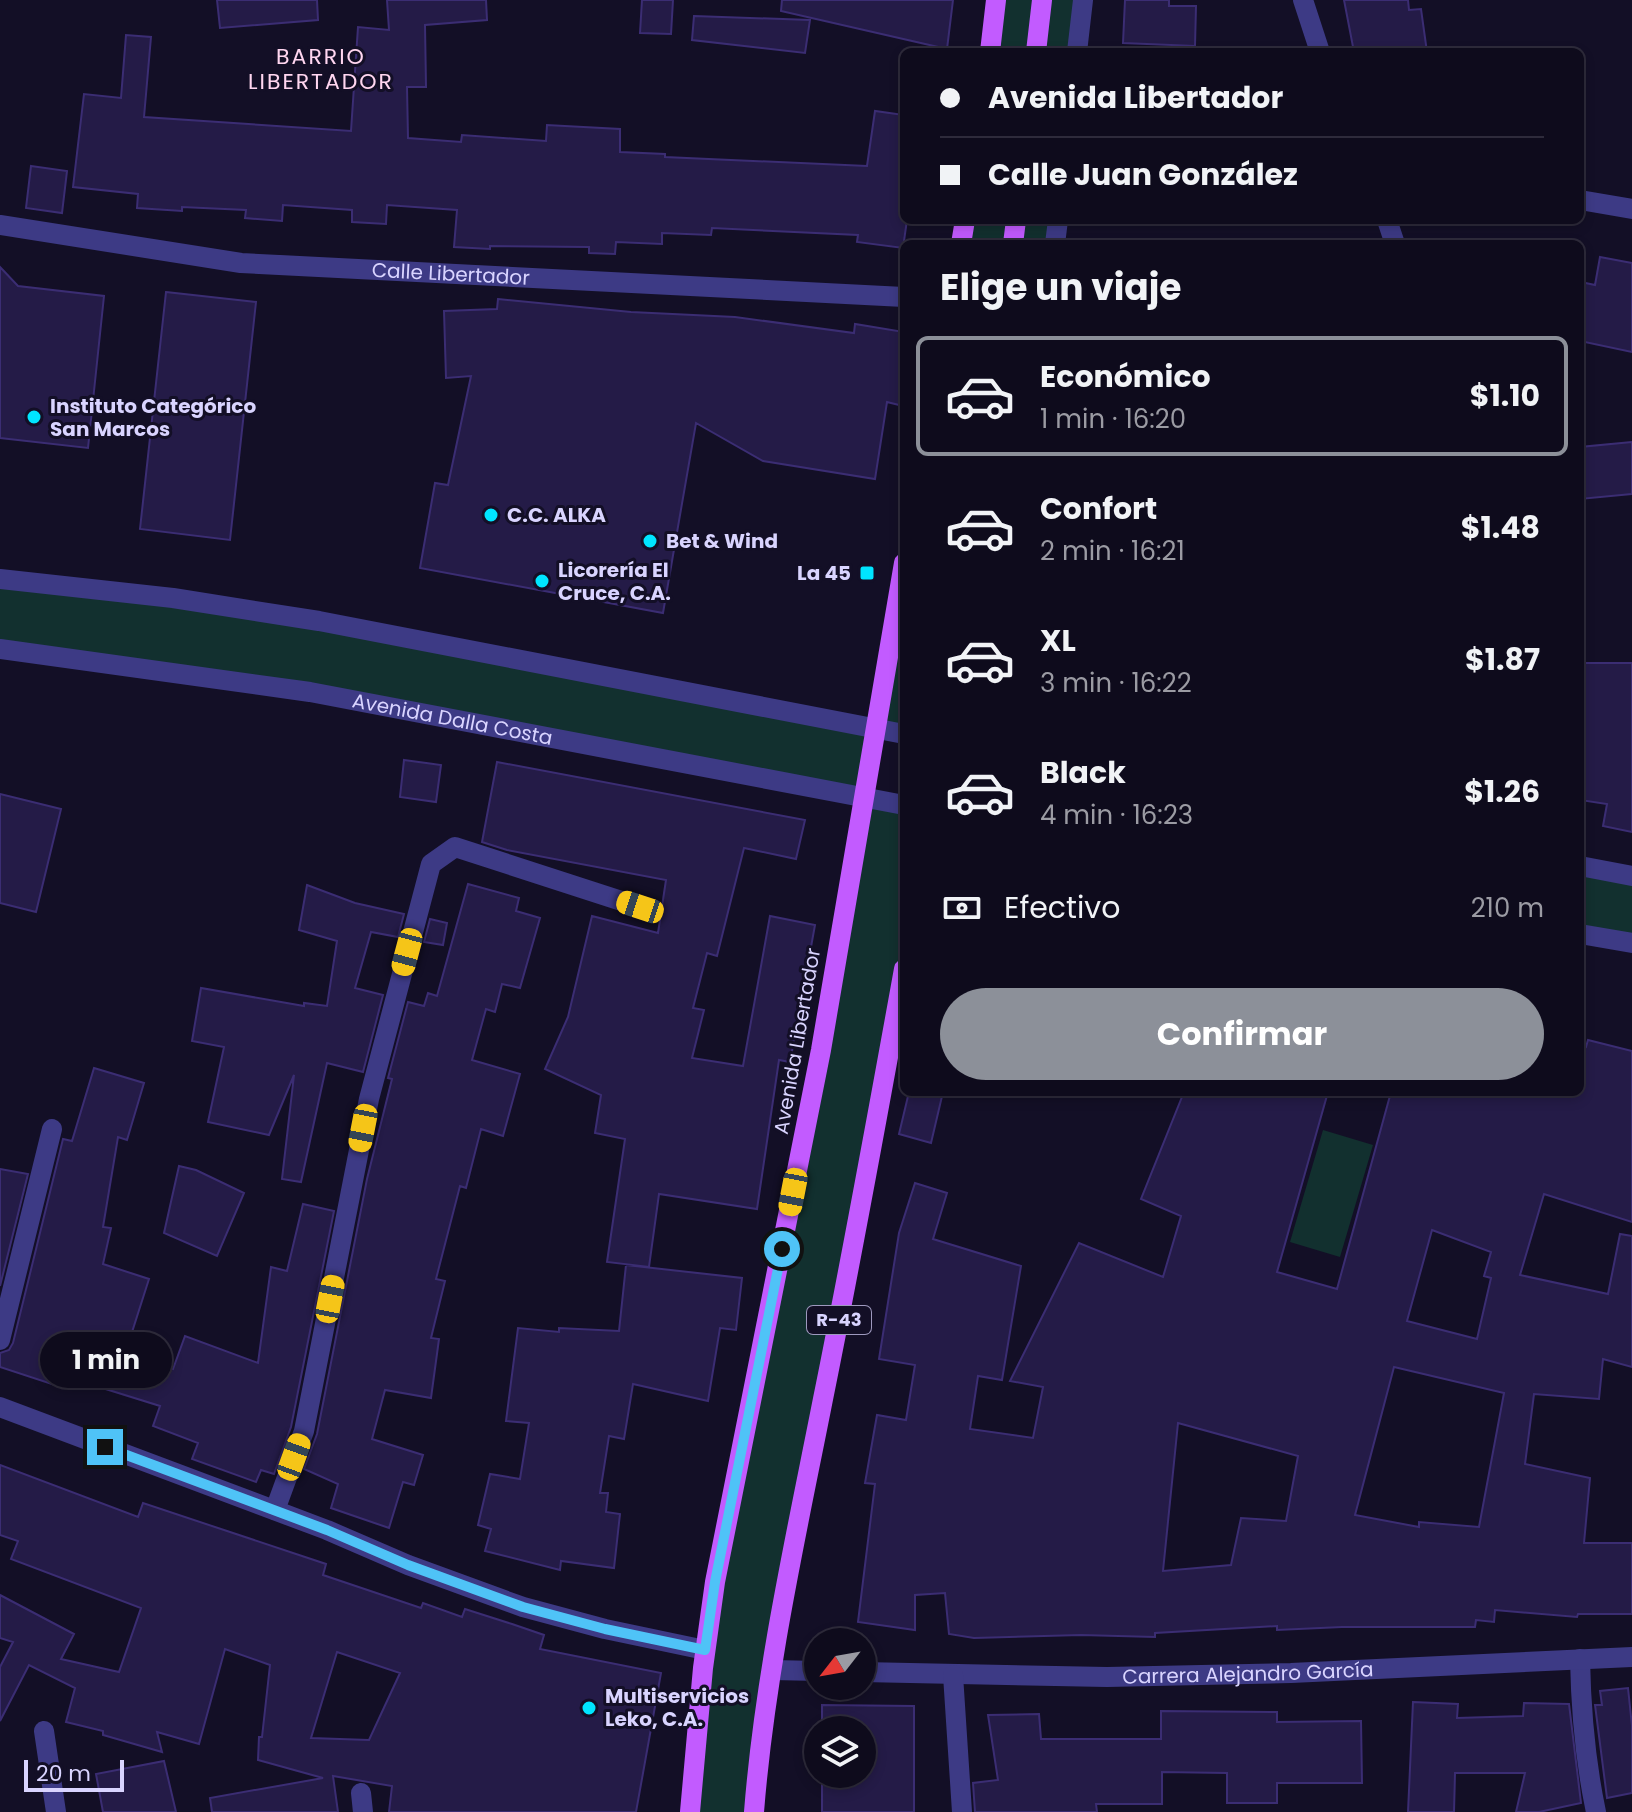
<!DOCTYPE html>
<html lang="es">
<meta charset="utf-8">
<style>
:root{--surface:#0e0b1c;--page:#1c1929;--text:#f1f3f6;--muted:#9b9ba3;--line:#2e2b3b;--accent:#8c9099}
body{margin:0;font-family:Poppins,sans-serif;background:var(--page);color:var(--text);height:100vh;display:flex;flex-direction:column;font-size:30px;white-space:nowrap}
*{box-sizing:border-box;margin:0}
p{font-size:26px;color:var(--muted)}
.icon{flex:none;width:44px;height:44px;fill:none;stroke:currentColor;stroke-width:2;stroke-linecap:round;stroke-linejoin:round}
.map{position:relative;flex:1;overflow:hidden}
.sheet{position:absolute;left:900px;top:240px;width:684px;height:856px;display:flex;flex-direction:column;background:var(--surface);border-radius:12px;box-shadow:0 4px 12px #0003,0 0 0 2px var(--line)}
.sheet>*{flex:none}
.banner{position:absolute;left:900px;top:48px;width:684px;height:176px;border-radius:12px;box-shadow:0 4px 12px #0003,0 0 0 2px var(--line);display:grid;align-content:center;height:176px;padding:0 40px;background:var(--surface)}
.needle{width:52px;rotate:239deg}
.tools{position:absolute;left:804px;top:1628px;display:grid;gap:16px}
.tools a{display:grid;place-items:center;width:72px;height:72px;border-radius:50%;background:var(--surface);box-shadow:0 4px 12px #0003,0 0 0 2px var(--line);font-size:40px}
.scale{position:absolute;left:24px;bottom:20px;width:100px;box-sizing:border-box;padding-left:8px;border:4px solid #d9d4ff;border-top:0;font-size:22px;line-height:28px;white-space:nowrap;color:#d9d4ff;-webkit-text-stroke:6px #130f26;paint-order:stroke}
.end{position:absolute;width:36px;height:36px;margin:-18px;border:10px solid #4fc3f7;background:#111;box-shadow:0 0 0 4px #111}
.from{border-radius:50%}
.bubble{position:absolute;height:56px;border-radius:28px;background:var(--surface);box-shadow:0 4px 12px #0003,0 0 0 2px var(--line);font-size:26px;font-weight:700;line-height:56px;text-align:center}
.car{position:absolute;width:24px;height:48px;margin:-24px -12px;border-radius:10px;box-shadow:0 0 6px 2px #0007;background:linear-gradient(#f5c518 24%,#345 0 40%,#f5c518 0 76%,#345 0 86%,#f5c518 0)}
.banner b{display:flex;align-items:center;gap:28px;height:76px;font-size:30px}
.banner b+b{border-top:2px solid var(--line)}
.banner i{width:20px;height:20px;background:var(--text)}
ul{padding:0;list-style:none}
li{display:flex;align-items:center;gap:24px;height:120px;margin:0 16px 12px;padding:0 24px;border:4px solid transparent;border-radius:12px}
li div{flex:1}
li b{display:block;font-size:30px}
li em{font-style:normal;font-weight:700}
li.on{border-color:var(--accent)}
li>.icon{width:72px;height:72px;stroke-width:1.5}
h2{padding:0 40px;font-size:36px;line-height:96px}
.pay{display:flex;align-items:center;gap:20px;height:88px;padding:0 40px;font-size:30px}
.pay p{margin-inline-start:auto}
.primary-button{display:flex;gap:16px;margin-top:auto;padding:16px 40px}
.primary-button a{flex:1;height:92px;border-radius:48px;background:var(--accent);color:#fff;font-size:32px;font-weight:700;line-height:92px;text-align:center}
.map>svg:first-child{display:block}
.green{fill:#12302f}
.building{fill:#241b47;stroke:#3b2d73;stroke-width:2;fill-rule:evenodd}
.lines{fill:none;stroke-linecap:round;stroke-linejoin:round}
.minor{stroke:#3d3a85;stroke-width:20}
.tertiary{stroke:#3d3a85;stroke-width:20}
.primary{stroke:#c25bff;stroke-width:20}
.route{stroke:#4fc3f7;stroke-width:10}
.poi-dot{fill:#00e5ff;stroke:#130f26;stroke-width:3}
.labels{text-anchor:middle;stroke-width:6;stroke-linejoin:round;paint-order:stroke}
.shield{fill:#130f26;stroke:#9e99be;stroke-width:2}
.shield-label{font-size:18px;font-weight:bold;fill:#d9d4ff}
.street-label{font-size:20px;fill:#d9d4ff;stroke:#130f26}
.poi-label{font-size:20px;font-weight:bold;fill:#d9d4ff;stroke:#130f26;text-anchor:start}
.neighbourhood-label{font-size:22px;letter-spacing:2px;fill:#ffd6f0;stroke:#130f26}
</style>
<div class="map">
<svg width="1632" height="1812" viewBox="0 0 1632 1812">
<rect width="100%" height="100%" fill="#130f26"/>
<path class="green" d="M996,0H1083L1077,52H990Z
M965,220H1058L1055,244H961Z
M904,563V734L874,729L863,797L904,805V969L754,1812H690L695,1742L863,798L481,723L0,649V579L173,598L874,728Z
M1580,866L1632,876V943L1580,934Z
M1323,1130L1373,1145L1340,1257L1290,1242Z"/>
<path class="building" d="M217,0H317L318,20L220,28Z
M387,0H486L487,20L425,25L426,87H407L408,138L461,142L462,135L546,141L547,125L620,129V152L665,154V157L867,166L875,111L904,115V220H907L903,248L857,242L858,235L712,228L711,235L662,233V244L616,242L615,254L589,253V247L490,246V249L454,247L457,210L387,205L386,224L352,222V210L283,205L282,221L245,218L246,210L182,207V211L137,208L138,194L73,187L84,94L121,98L126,35L151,37L144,117L351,131L358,27L389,30Z
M642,0H673L671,34L640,33Z
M782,0H953L947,49L781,11Z
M1125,0H1169V6H1196L1195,46L1123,43Z
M1344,0H1408L1409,10L1421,9L1427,52H1354Z
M694,16L810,20L805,53L692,40Z
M31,166L67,171L62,213L26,208Z
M1600,257L1632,263V352L1580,341L1581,282L1595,285Z
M0,267L18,286L104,296L88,448L0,438Z
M166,292L256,302L230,540L140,529Z
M498,299L631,312L735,317L854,333L855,324L904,332V376L899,405L887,402L875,479L763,461L696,423L663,613L420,568L435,483L448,485L471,376L446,378L444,311L497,309Z
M1632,442V494L1580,499V447Z
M1580,663H1632V832L1603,826L1607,804L1580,800Z
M404,760L441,765L436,802L400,797Z
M497,762L805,820L796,859L744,848L717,956L707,953L693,1008L704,1010L692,1058L743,1066L770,916L815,925L790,1062L779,1060L757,1209L659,1194L649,1267L607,1262L625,1139L595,1133L601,1095L545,1069L568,1017L592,916L658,933L666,880L507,850L482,842Z
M0,794L61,809L36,912L0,903Z
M468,884L519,898L516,911L540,918L520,988L502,984L495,1012L486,1009L472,1060L520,1074L503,1136L481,1129L466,1188L460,1186L436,1279L445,1281L431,1338L439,1339L431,1398L385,1390L372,1439L423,1455L414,1485L403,1482L389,1528L331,1508L338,1484L304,1469L317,1434L367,1179L392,1079L388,1078L408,1002L424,1006L428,993L437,996Z
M307,885L355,903L404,914L398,937L371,932L355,988L383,995L363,1072L327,1063L301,1182L282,1179L294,1075L269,1135L208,1122L224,1047L192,1041L201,988L304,1006V1003L327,1006L337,941L299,930Z
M430,919L447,923L443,945L424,942Z
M1588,1040L1632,1051V1222L1544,1194L1520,1275L1608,1294L1620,1234L1632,1236V1367L1603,1359L1599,1399L1534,1394L1525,1464L1590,1478L1584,1543H1632V1614H1578L1577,1617L1495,1610L1494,1622L1476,1620L1475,1627H1342L1277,1630V1626L1155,1633V1637L1081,1635L974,1638L949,1634L945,1593L915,1595V1630L858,1622L875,1484L865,1483L877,1415L906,1420L915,1365L879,1359L899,1233L915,1183L947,1193L933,1239L1021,1266L1002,1380L978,1376L970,1429L1033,1438L1043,1387L1010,1381L1079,1243L1163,1277L1181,1216L1141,1199L1184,1092H1328L1277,1272L1337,1289L1391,1092H1580V1045L1586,1047ZM1432,1230L1491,1252L1484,1276L1491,1278L1477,1339L1407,1321ZM1394,1367L1504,1393L1479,1527L1419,1522V1527L1355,1515ZM1178,1423L1298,1456L1286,1521L1241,1518L1231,1565L1163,1571Z
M94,1068L144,1083L127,1140L118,1137L103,1227L111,1228L103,1264L149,1279L126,1351L173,1369L185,1336L258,1363L271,1267L287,1271L303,1204L334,1211L291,1427L274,1474L261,1470L256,1482L192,1459L198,1443L153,1426L160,1406L67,1377L64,1388L0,1367V1353L9,1350L13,1343L63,1139L72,1141Z
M909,1092H943L931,1143L899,1134Z
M179,1166L196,1170L244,1193L217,1256L164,1233Z
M0,1169L28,1174L0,1286Z
M626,1265L742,1278L736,1330L720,1328L708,1401L633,1384L624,1439L609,1436L600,1493H608L606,1512L620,1514L614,1568L561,1561L560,1570L485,1551L491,1529L478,1525L490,1474L520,1479L529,1423L506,1421L518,1328L559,1332V1328L619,1331Z
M0,1465L138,1517L143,1503L326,1564L323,1575L421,1608L423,1603L462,1617L465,1609L512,1624L544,1635L540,1649L661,1673L636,1812H389L392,1786L333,1776L338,1812H212L210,1798L323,1778L258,1760L259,1737H262L270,1665L225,1649L199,1744L157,1732L162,1752L103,1735V1731L66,1722L75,1688L29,1665L0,1721V1667L13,1642L0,1638V1595L74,1634L61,1659L119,1672L141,1608L11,1559L18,1541L0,1535ZM337,1652L400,1673L369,1740L311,1738Z
M1628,1688L1632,1726V1793L1607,1798L1595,1705H1602L1600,1691Z
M1413,1702L1458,1704L1457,1718L1523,1716L1524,1703L1569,1704L1581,1803L1539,1812H1516L1525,1773H1455L1454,1812H1408Z
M822,1705L914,1706V1812H822V1774H862V1730H822Z
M1161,1711L1277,1712V1722L1361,1721L1362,1783H1277V1803H1227V1773L1162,1772V1804H1096L1097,1812H975L973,1783L998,1780L988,1715L1039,1714L1041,1739H1161Z
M164,1761L176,1812H103L96,1774Z"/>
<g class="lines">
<g class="minor">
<path d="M1303,0L1320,52"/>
<path d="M1077,52L1083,0"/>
<path d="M1580,200L1632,209"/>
<path d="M1387,220L1395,244"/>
<path id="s1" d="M0,225L241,263L904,297"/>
<path d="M1055,244L1058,220"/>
<path d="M0,1340L52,1129"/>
<path d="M0,1407L327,1530L408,1565L523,1607L605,1629L705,1650"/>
<path d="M275,1510L304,1431L369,1099L431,864L455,847L640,907"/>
<path d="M1580,1659C1581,1711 1585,1760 1596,1812"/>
<path d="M772,1670L818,1671"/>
<path id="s2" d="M862,1672L1107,1677L1291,1673L1632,1657"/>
<path d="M953,1675L962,1812"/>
<path d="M44,1731L56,1812"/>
<path d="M361,1793L363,1812"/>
</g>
<g class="tertiary">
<path d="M0,579L173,598L319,621L904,734"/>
<path id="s3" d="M0,649L310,692L904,805"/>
<path d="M1580,866L1632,876"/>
<path d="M1580,934L1632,943"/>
</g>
<path class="primary" d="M990,52L996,0
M1036,52L1042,0
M961,244L965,220
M1013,244L1016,220
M690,1812L703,1668L715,1582L821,1050L904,563
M754,1812C765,1673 796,1536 823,1399C852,1256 878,1113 904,969"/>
</g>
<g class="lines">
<path class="route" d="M105,1447L327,1530L408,1565L523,1607L605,1629L705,1650L715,1582L782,1249"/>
</g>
<g class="poi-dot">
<circle cx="34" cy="417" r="8"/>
<circle cx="491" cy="515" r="8"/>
<circle cx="650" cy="541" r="8"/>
<rect x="859" y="565" width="16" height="16" rx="4"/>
<circle cx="542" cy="581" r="8"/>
<circle cx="589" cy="1708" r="8"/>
</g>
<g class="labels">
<rect class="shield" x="807" y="1306" width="64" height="28" rx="6"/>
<g class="shield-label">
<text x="839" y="1326">R-43</text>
</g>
<g class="street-label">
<text dy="7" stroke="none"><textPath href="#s1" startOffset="454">Calle Libertador</textPath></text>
<text dy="7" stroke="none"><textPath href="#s3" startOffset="458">Avenida Dalla Costa</textPath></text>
<text transform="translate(797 1041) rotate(-80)" y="7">Avenida Libertador</text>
<text dy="7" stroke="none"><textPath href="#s2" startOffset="386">Carrera Alejandro García</textPath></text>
</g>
<g class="poi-label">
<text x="50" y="413">Instituto Categórico<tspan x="50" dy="23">San Marcos</tspan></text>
<text x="507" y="522">C.C. ALKA</text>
<text x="666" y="548">Bet &amp; Wind</text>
<text x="558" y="577">Licorería El<tspan x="558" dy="23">Cruce, C.A.</tspan></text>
<text x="851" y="580" text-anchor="end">La 45</text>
<text x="605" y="1703">Multiservicios<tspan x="605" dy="23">Leko, C.A.</tspan></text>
</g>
<g class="neighbourhood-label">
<text x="321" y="64">BARRIO<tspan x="321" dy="25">LIBERTADOR</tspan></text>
</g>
</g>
</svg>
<div class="tools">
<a><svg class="needle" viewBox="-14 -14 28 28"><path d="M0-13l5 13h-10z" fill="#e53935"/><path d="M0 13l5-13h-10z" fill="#9b9ba3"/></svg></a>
<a><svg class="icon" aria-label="layers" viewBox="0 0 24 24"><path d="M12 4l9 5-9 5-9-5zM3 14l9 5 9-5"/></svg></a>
</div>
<div class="scale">20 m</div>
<i class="end from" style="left:782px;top:1249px"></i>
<i class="end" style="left:105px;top:1447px"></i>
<div class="bubble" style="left:40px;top:1332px;width:132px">1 min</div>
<i class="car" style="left:640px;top:907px;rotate:288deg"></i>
<i class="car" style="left:407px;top:952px;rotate:195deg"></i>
<i class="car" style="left:363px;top:1128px;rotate:191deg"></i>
<i class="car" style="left:793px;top:1192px;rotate:191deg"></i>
<i class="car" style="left:330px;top:1299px;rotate:11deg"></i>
<i class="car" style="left:294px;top:1457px;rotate:20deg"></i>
<div class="banner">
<b><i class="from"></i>Avenida Libertador</b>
<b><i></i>Calle Juan González</b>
</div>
<section class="sheet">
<h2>Elige un viaje</h2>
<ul>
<li class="on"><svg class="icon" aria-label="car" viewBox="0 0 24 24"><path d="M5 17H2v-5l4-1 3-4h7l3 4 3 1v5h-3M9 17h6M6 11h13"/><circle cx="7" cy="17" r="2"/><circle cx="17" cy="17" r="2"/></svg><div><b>Económico</b><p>1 min · 16:20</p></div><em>$1.10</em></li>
<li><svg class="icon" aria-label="car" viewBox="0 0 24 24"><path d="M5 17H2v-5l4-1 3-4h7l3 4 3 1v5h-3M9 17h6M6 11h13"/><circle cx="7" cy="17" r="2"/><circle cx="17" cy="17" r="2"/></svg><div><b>Confort</b><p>2 min · 16:21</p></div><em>$1.48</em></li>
<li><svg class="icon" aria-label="car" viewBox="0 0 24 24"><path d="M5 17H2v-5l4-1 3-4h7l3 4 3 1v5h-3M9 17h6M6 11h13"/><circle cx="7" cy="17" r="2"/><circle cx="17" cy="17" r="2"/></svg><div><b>XL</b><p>3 min · 16:22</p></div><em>$1.87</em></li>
<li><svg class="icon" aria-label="car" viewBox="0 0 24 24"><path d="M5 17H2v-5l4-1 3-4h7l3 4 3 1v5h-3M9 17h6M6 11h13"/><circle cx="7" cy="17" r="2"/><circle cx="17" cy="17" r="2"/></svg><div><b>Black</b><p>4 min · 16:23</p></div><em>$1.26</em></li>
</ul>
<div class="pay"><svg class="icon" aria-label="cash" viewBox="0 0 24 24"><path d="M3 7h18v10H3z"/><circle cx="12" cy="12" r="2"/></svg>Efectivo<p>210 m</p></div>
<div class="primary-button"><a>Confirmar</a></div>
</section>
</div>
